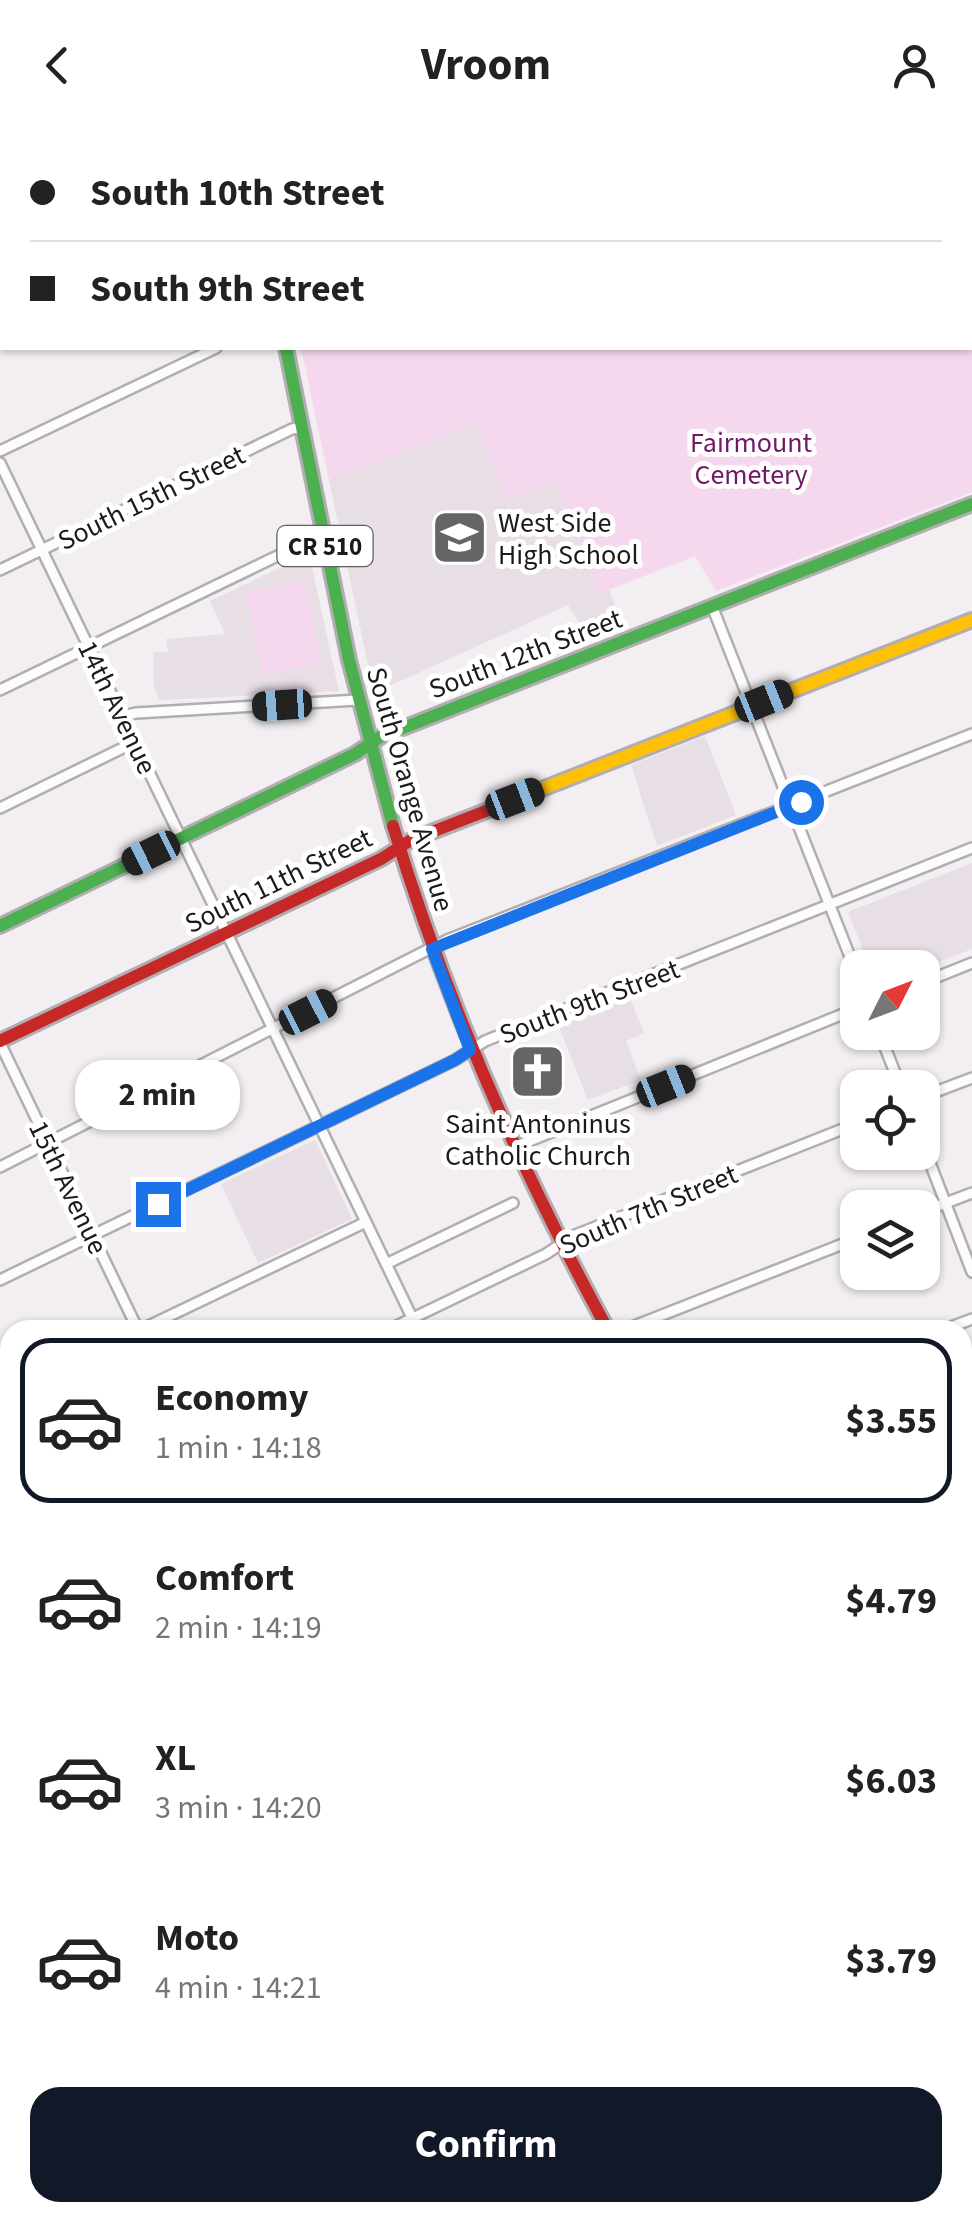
<!DOCTYPE html>
<meta charset="utf-8">
<style>
:root{--surface:#fff;--page:#f2f2f2;--text:#222;--muted:#767676;--line:#e0e0e0;--accent:#111827}
body{margin:0;font-family:"Source Sans 3",sans-serif;background:var(--page);color:var(--text);height:100vh;display:flex;flex-direction:column;font-size:38px;white-space:nowrap}
*{box-sizing:border-box;margin:0}
p{font-size:32px;color:var(--muted)}
.icon{flex:none;width:55px;height:55px;fill:none;stroke:currentColor;stroke-width:2;stroke-linecap:round;stroke-linejoin:round}
.map{position:relative;flex:1;overflow:hidden}
.panel{position:absolute;left:0px;top:1190px;width:972px;height:902px;display:flex;flex-direction:column;background:var(--surface);border-radius:30px 30px 0 0;box-shadow:0 2px 8px #0004}
.panel>*{flex:none}
.guide{position:absolute;left:0px;top:0px;width:972px;height:220px;box-shadow:0 2px 8px #0004;display:grid;align-content:center;height:220px;padding:0 30px;background:var(--surface)}
.needle{width:65px;rotate:48deg}
.controls{position:absolute;left:840px;top:820px;display:grid;gap:20px}
.controls a{display:grid;place-items:center;width:100px;height:100px;border-radius:20px;background:var(--surface);box-shadow:0 2px 8px #0004;font-size:50px}
.end{position:absolute;width:45px;height:45px;margin:-22px;border:12px solid #1a73e8;background:#fff;box-shadow:0 0 0 5px #fff}
.from{border-radius:50%}
.bubble{position:absolute;height:70px;border-radius:30px;background:var(--surface);box-shadow:0 2px 8px #0004;font-size:32px;font-weight:700;line-height:70px;text-align:center}
.car{position:absolute;width:30px;height:60px;margin:-30px -15px;border-radius:12px;box-shadow:0 0 8px 2px #0007;background:linear-gradient(#222 24%,#8ab4d8 0 40%,#222 0 76%,#8ab4d8 0 86%,#222 0)}
.guide b{display:flex;align-items:center;gap:35px;height:95px;font-size:38px}
.guide b+b{border-top:2px solid var(--line)}
.guide i{width:25px;height:25px;background:var(--text)}
ul{padding:18px 0 0;list-style:none}
li{display:flex;align-items:center;gap:30px;height:165px;margin:0 20px 15px;padding:0 10px;border:5px solid transparent;border-radius:30px}
li div{flex:1}
li b{display:block;font-size:38px}
li em{font-style:normal;font-weight:700}
li.current{border-color:var(--accent)}
li>.icon{width:90px;height:90px;stroke-width:1.5}
.primary-button{display:flex;gap:20px;margin-top:auto;padding:20px 30px}
.primary-button a{flex:1;height:115px;border-radius:30px;background:var(--accent);color:#fff;font-size:40px;font-weight:700;line-height:115px;text-align:center}
header{display:flex;justify-content:space-between;align-items:center;height:130px;padding:0 30px;background:var(--surface);font-size:45px;font-weight:700}
.map>svg:first-child{display:block}
.built{fill:#e8dee6}
.green{fill:#f5d8ee}
.lines{fill:none;stroke-linecap:round;stroke-linejoin:round}
.street-casing{stroke:#b1adb0;stroke-width:14}
.fast-casing{stroke:#b1adb0;stroke-width:18}
.slow-casing{stroke:#b1adb0;stroke-width:18}
.jam-casing{stroke:#b1adb0;stroke-width:18}
.street{stroke:#fdfcfd;stroke-width:9}
.fast{stroke:#4caf50;stroke-width:12}
.slow{stroke:#ffc107;stroke-width:12}
.jam{stroke:#c62828;stroke-width:12}
.route{stroke:#1a73e8;stroke-width:12}
.labels{text-anchor:middle;stroke-width:10;stroke-linejoin:round;paint-order:stroke}
.shield{fill:#fff;stroke:#605e5f;stroke-width:2.5}
.shield-label{font-size:25px;font-weight:bold;fill:#1c191b}
.park-label{font-size:28px;fill:#711764;stroke:#fff}
.street-label{font-size:28px;fill:#1c191b;stroke:#fff}
.poi-label{font-size:28px;fill:#1c191b;stroke:#fff;text-anchor:start}
</style>
<header><svg class="icon" aria-label="back" viewBox="0 0 24 24"><path d="M15 5l-7 7 7 7"/></svg>Vroom<svg class="icon" aria-label="person" viewBox="0 0 24 24"><circle cx="12" cy="8" r="4"/><path d="M4 21q1-7 8-7t8 7"/></svg></header>
<div class="map">
<svg width="972" height="2091" viewBox="0 0 972 2091">
<rect width="100%" height="100%" fill="#f2eef1"/>
<path class="built" d="M476,293L555,351L598,464L609,460L624,497L591,511L568,475L374,563L329,350Z
M309,424L339,561L159,570L154,557L153,522H168L166,509L225,504L210,471Z
M705,606L736,685L657,716L631,635Z
M972,733V819L923,838L870,837L848,782Z
M629,866L644,903L626,911L641,950L588,970L558,894Z
M315,1010L352,1089L258,1133L221,1054Z
M972,1566V1693H970L963,1682L962,1569Z"/>
<path class="green" d="M246,0H972V362L716,461L695,426L598,464L555,352L506,370L476,294L329,350L301,218H970V2Z
M306,451L321,534L262,545L246,461Z"/>
<g class="lines">
<defs>
<path id="street" d="M0,203L2,202
M0,321L216,218
M0,333L418,1200
M0,440L292,299L303,297
M712,476L858,847
M0,560L323,404
M123,586L136,583L358,570
M0,678L135,612
M922,853L972,833
M879,902L901,958
M0,913L138,1200
M922,967L972,948
M922,1012L972,1142
M512,1018L858,878
M0,1037L447,810L972,604
M922,1082L972,1063
M386,1134L513,1073
M0,1150L455,930L485,911L972,718
M140,1200L366,1092
M388,1200L546,1124L573,1106L858,993
M624,1200L858,1108
M943,1200L972,1189
M0,1267L10,1262
M962,1315L972,1312
M0,1388L10,1383
M962,1432L972,1428
M0,1510L10,1505
M0,1569L10,1590
M0,1624L10,1619
M0,1752L10,1747
M962,1771L972,1766
M962,1894L972,1889
M962,2009L972,2005
M250,2082L256,2091
M846,2082L850,2091
M51,2091L69,2082
M300,2091L317,2082
M574,2091L590,2082"/>
<path id="fast" d="M229,0V2
M0,85L2,84
M286,218L349,530L393,696
M0,796L355,624L380,607L972,374
M0,1929L10,1936"/>
<path id="slow" d="M173,2L179,0
M491,679L972,490
M962,1713L972,1729
M0,1997L10,1993
M232,2082L243,2091"/>
<path id="jam" d="M393,696C446,872 520,1039 608,1200
M0,911L381,729L411,710L491,679
M962,1549L972,1545
M223,2091L228,2082"/>
</defs>
<use href="#street" class="street-casing"/>
<use href="#fast" class="fast-casing"/>
<use href="#slow" class="slow-casing"/>
<use href="#jam" class="jam-casing"/>
<use href="#street" class="street"/>
<use href="#fast" class="fast"/>
<use href="#slow" class="slow"/>
<use href="#jam" class="jam"/>
</g>
<g class="lines">
<path class="route" d="M158,1074L455,930L470,920L432,819L801,672"/>
</g>
<defs>
<symbol id="school-square" viewBox="-11 -11 22 22"><rect x="-9" y="-9" width="18" height="18" rx="4" fill="#676466" stroke="#fff"/><path d="M0-5L7-2L0 1L-7-2ZM-4 1L0 2.5L4 1V4Q0 6-4 4Z" fill="#fff"/></symbol>
<symbol id="church-square" viewBox="-11 -11 22 22"><rect x="-9" y="-9" width="18" height="18" rx="4" fill="#676466" stroke="#fff"/><path d="M-1.2-6h2.4v3.5h3.3v2.4h-3.3V6h-2.4V-.1h-3.3v-2.4h3.3Z" fill="#fff"/></symbol>
</defs>
<g fill-rule="evenodd">
<use href="#school-square" x="428" y="376" width="63" height="63"/>
<use href="#church-square" x="506" y="910" width="63" height="63"/>
</g>
<g class="labels">
<rect class="shield" x="277.5" y="396" width="95" height="40" rx="8"/>
<g class="shield-label">
<text x="325" y="425">CR 510</text>
</g>
<g class="park-label">
<text x="751" y="322">Fairmount<tspan x="751" dy="32">Cemetery</tspan></text>
</g>
<g class="street-label">
<text transform="translate(151 367) rotate(-26)" y="10">South 15th Street</text>
<text transform="translate(525 523) rotate(-21)" y="10">South 12th Street</text>
<text transform="translate(118 577) rotate(64)" y="10">14th Avenue</text>
<text transform="translate(411 659) rotate(74)" y="10">South Orange Avenue</text>
<text transform="translate(278 750) rotate(-26)" y="10">South 11th Street</text>
<text transform="translate(589 871) rotate(-21)" y="10">South 9th Street</text>
<text transform="translate(69 1057) rotate(64)" y="10">15th Avenue</text>
<text transform="translate(648 1079) rotate(-23)" y="10">South 7th Street</text>
</g>
<g class="poi-label">
<text x="498" y="402">West Side<tspan x="498" dy="32">High School</tspan></text>
<text x="538" y="1003" text-anchor="middle">Saint Antoninus<tspan x="538" dy="32">Catholic Church</tspan></text>
</g>
</g>
</svg>
<div class="controls">
<a><svg class="needle" viewBox="-14 -14 28 28"><path d="M0-13l5 13h-10z" fill="#e53935"/><path d="M0 13l5-13h-10z" fill="#767676"/></svg></a>
<a><svg class="icon" aria-label="locate" viewBox="0 0 24 24"><circle cx="12" cy="12" r="6"/><path d="M12 2v4M12 18v4M2 12h4M18 12h4"/></svg></a>
<a><svg class="icon" aria-label="layers" viewBox="0 0 24 24"><path d="M12 4l9 5-9 5-9-5zM3 14l9 5 9-5"/></svg></a>
</div>
<i class="end from" style="left:801px;top:672px"></i>
<i class="end" style="left:158px;top:1074px"></i>
<div class="bubble" style="left:75px;top:930px;width:165px">2 min</div>
<i class="car" style="left:764px;top:571px;rotate:68deg"></i>
<i class="car" style="left:282px;top:575px;rotate:266deg"></i>
<i class="car" style="left:515px;top:669px;rotate:69deg"></i>
<i class="car" style="left:151px;top:723px;rotate:244deg"></i>
<i class="car" style="left:308px;top:882px;rotate:63deg"></i>
<i class="car" style="left:666px;top:956px;rotate:68deg"></i>
<div class="guide">
<b><i class="from"></i>South 10th Street</b>
<b><i></i>South 9th Street</b>
</div>
<section class="panel">
<ul>
<li class="current"><svg class="icon" aria-label="car" viewBox="0 0 24 24"><path d="M5 17H2v-5l4-1 3-4h7l3 4 3 1v5h-3M9 17h6M6 11h13"/><circle cx="7" cy="17" r="2"/><circle cx="17" cy="17" r="2"/></svg><div><b>Economy</b><p>1 min · 14:18</p></div><em>$3.55</em></li>
<li><svg class="icon" aria-label="car" viewBox="0 0 24 24"><path d="M5 17H2v-5l4-1 3-4h7l3 4 3 1v5h-3M9 17h6M6 11h13"/><circle cx="7" cy="17" r="2"/><circle cx="17" cy="17" r="2"/></svg><div><b>Comfort</b><p>2 min · 14:19</p></div><em>$4.79</em></li>
<li><svg class="icon" aria-label="car" viewBox="0 0 24 24"><path d="M5 17H2v-5l4-1 3-4h7l3 4 3 1v5h-3M9 17h6M6 11h13"/><circle cx="7" cy="17" r="2"/><circle cx="17" cy="17" r="2"/></svg><div><b>XL</b><p>3 min · 14:20</p></div><em>$6.03</em></li>
<li><svg class="icon" aria-label="car" viewBox="0 0 24 24"><path d="M5 17H2v-5l4-1 3-4h7l3 4 3 1v5h-3M9 17h6M6 11h13"/><circle cx="7" cy="17" r="2"/><circle cx="17" cy="17" r="2"/></svg><div><b>Moto</b><p>4 min · 14:21</p></div><em>$3.79</em></li>
</ul>
<div class="primary-button"><a>Confirm</a></div>
</section>
</div>
